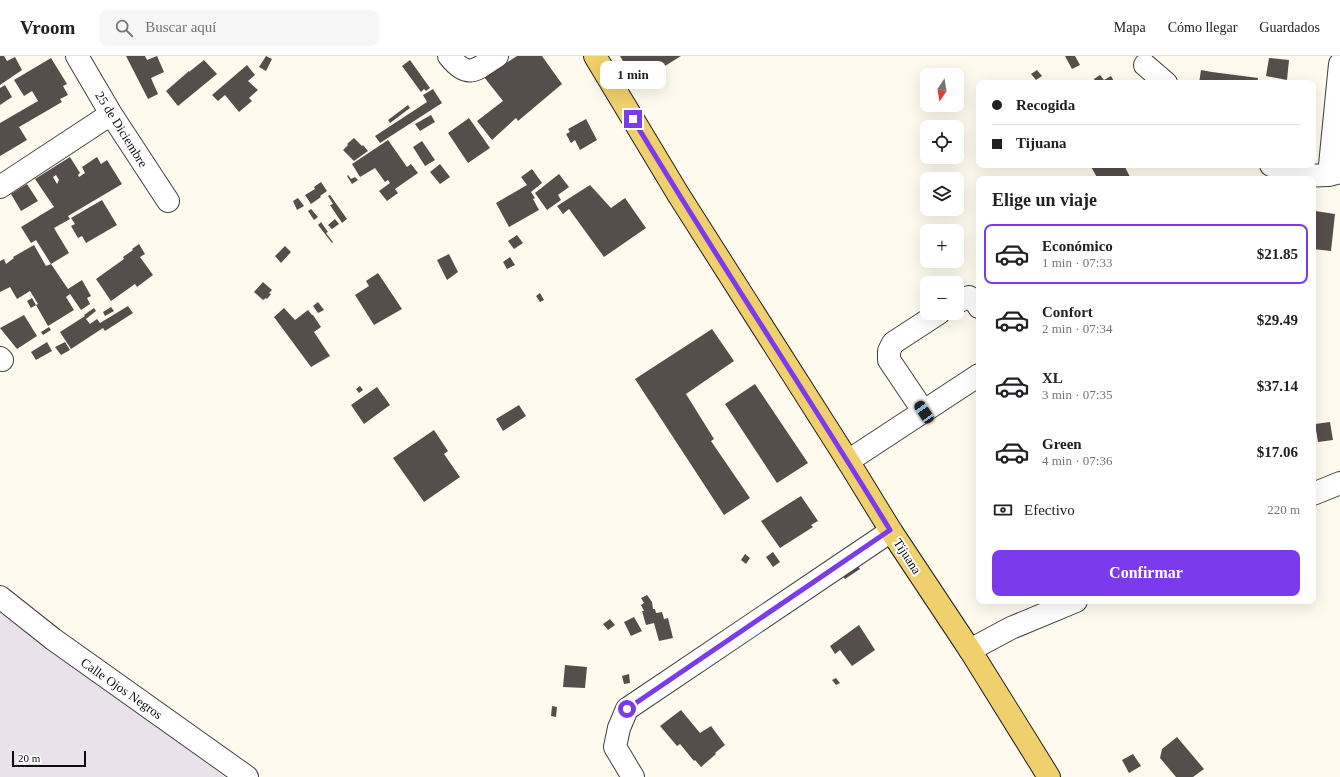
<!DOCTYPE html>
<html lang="es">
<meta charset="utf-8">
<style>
:root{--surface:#fff;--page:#f6f6f6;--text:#202124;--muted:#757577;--line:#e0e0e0;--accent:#7c3aed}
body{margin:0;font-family:"Times New Roman",serif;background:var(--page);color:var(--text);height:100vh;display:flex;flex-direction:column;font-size:15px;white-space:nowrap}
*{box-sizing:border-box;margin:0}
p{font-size:13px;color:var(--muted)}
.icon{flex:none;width:22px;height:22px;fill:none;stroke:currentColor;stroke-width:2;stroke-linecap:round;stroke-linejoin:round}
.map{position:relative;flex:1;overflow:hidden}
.sheet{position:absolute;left:976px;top:120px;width:340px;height:428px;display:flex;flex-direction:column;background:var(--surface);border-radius:8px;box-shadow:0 4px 16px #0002}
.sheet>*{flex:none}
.top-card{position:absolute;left:976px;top:24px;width:340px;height:88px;border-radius:8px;box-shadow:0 4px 16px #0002;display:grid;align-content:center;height:88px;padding:0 16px;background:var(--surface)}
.needle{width:26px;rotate:192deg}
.controls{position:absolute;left:920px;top:12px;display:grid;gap:8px}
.controls a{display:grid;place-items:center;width:44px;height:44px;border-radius:8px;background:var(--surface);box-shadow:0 4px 16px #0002;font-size:20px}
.scale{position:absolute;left:12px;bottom:10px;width:74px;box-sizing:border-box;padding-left:4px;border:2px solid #0d0d0d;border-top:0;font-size:11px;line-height:14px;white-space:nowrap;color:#0d0d0d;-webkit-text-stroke:3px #fff;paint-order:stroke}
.end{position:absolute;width:18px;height:18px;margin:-9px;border:5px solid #7c3aed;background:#fff;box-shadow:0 0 0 2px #fff}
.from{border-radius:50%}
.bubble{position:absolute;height:28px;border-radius:8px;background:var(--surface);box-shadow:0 4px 16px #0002;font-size:13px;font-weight:800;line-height:28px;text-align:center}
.car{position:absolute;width:12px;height:24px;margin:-12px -6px;border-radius:5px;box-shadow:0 0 3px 1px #0007;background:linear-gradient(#222 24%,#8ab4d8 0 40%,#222 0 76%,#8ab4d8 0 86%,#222 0)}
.top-card b{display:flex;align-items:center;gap:14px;height:38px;font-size:15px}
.top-card b+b{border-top:1px solid var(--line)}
.top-card i{width:10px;height:10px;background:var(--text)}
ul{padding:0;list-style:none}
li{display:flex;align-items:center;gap:12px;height:60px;margin:0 8px 6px;padding:0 8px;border:2px solid transparent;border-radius:8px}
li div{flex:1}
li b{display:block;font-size:15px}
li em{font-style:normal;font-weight:800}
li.current{border-color:var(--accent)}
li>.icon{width:36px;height:36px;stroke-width:1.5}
h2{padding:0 16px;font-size:18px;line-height:48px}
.pay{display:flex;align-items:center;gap:10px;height:44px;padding:0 16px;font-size:15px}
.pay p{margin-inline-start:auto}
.cta{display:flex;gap:8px;margin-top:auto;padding:8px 16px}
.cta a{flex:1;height:46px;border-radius:8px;background:var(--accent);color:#fff;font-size:16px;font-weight:800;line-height:46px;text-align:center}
header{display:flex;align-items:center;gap:24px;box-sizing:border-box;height:56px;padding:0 20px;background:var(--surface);border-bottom:1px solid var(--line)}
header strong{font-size:19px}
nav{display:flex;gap:22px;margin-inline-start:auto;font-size:14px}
.search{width:280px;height:36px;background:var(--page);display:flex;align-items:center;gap:10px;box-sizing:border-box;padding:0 14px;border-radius:8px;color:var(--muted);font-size:15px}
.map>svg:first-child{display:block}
.industrial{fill:#eae2eb}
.building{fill:#554e4a;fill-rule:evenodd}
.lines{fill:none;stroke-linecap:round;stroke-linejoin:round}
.minor-casing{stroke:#404040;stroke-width:24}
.major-casing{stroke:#1e1e1e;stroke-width:24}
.minor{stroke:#fff;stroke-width:22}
.major{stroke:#f0d06c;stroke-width:22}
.route{stroke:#7c3aed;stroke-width:5}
.labels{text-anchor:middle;stroke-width:4;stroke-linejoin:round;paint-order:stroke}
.street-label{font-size:13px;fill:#0d0d0d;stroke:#fff}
</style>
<header>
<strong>Vroom</strong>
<div class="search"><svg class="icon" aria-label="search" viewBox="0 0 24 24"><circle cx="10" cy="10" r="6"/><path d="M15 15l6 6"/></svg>Buscar aquí</div>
<nav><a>Mapa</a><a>Cómo llegar</a><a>Guardados</a></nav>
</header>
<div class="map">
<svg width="1340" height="721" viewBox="0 0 1340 721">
<rect width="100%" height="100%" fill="#fefbee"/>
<path class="industrial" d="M0,555L26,575L225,721H0Z"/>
<path class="building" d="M0,0H4L7,5L15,1L22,14L0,29Z
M126,0H145L147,4L157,0L164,16L151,22L158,38L148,43Z
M266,0L272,3L266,15L259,11Z
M517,0H542L562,28L518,65L516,62L492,84L477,65L503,45L484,21Z
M620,0H681L636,28Z
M1065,0H1075L1080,9L1072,13Z
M51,2L67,28L63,30L68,39L60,43L62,46L19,71L27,84L0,100V67L38,45L32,35L24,40L14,24Z
M1269,2L1289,4L1287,24L1266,20Z
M204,4L217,18L178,50L166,35L189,15V16Z
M410,4L430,32L426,35L424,33L421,36L402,10Z
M247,9L255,19L248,25L258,34L249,42L252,45L239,56L225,39L218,45L212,39Z
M1037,14L1042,20L1036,24L1031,18Z
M1201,14L1212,16L1258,22L1257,27H1199Z
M1100,19L1104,24L1111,20L1115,27H1096L1094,23Z
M5,29L12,41L0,49V32Z
M433,33L442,47L380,87L375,80L427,46L423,39Z
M408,49L410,52L390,67L388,64Z
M431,59L435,66L420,75L415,68Z
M469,62L490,92L468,107L448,77Z
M586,63L597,84L580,94L575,84L571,87L566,78L570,76L568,73Z
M354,82L362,90L363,89L368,95L354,105L343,94L348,89L347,88Z
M388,84L407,111L411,108L418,117L395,133L398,137L387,145L379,135L390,127L388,124L385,126L375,112L360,121L352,108Z
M422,85L435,104L425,110L413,91Z
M70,101L80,117L78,119L79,121L85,117L82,111L97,101L101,108L107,104L122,128L68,160L70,163L54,172L69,197L51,208L36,184L31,187L21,171L54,151L35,123ZM56,119L59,124L57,128L53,121Z
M440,108L450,121L440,128L430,116Z
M1090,109H1124L1131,123H1098Z
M532,113L542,127L531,136L535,142L533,143L539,154L509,171L496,147L527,129L521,121Z
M559,118L569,131L558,139L561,144L547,154L535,137Z
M348,119L351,123L355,121L358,124L352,128L347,120Z
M321,126L327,135L320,140L321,141L311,148L305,139L315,133L314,131Z
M27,128L38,145L21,155L11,138Z
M590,129L611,152L625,142L646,172L604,201L569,153L563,158L557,150Z
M330,139L347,163L342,167L330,149L333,148L328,140Z
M298,142L304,150L297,154L293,145Z
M102,144L117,169L86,187L82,180L78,182L71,170L75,168L71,162Z
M1316,147L1315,155L1335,158L1331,195L1313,193V148Z
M311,153L318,161L314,164L308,155Z
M335,163L339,168L332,173L328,169Z
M321,166L328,176L326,177L333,186L332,187L318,169Z
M517,179L523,187L514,193L508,185Z
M139,188L145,198L140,201L153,219L137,231L135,228L111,245L96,223L124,203L123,201L133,194L132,193Z
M34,189L46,210L51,208L68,233L82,224L91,240L87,242L90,248L81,254L70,238L66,241L74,254L48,270L36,249L31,252L27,245L32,242L36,249L38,248L30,235L17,243L10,231L0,236V205L4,203L6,208L14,202L13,201Z
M285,190L291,196L281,207L275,200Z
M449,198L458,216L447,224L437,204Z
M510,201L515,209L507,213L503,206Z
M378,217L402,253L374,269L355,239L369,230L366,225Z
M263,226L272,234L269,237L271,238L267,243L266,242L263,244L254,236Z
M540,237L544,244L540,246L536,240Z
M318,246L324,254L318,257L313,250Z
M128,250L133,257L105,275L103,272L71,293L60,276L85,260L84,259L94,252L96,255L86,263L90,268L97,263L100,267Z
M111,251L114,255L105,260L103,256Z
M284,252L295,264L308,254L312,259H313L321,271L314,276L330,300L311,311L274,261Z
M24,259L37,280L17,293L0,272Z
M49,271L51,274L43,279L41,276Z
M712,273L734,305L686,338L714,383L711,385L750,442L724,459L635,323Z
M47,286L52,295L36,304L31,296Z
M65,286L70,294L61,299L55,291Z
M755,328L808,407L777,427L725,348Z
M360,330L363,334L359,337L356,333Z
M377,331L390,349L364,368L351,349Z
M519,349L526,360L503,375L496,363Z
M1330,366L1333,384L1318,386L1315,368Z
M434,374L448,395L444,398L460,421L424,446L393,402Z
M801,440L818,465L811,469L813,471L780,492L761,465Z
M773,496L780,506L773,511L766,501Z
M849,497L860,513L845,523L834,508Z
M745,498L750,502L746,508L741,504Z
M647,539L652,546L653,553H655L656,557L662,556L664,563L668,562L673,582L659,585L654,567L646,569L642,555H644L641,549L644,547L641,542Z
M634,561L642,575L631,580L624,566Z
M610,563L615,569L608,574L603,568Z
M859,569L875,594L852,610L840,594L835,598L830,590Z
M565,609L587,611L585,632L563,631Z
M629,618L630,627L624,628L622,620Z
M836,622L840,627L836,629L832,624Z
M552,650L557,651L556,661L551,660Z
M681,654L700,677L711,670L725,689L715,697L716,698L701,711L695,704L694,705L680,688L677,690L660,670Z
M1177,681L1204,713L1193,721H1176L1160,702L1162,693Z
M1133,698L1141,710L1129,717L1122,704Z"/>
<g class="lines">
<defs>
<path id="minor" d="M77,0L111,58L168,145
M449,0C468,24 476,14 497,0
M1145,9L1166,27
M1271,109L1298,120L1329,119L1340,116
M1329,119L1340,8
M0,131L111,58
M957,246L969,241L976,246L979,251
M0,302L2,304
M924,356L889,304V295L893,287L939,257
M848,405L979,319
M1313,438L1340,427
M0,541L53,583L247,721
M970,594L1011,572L1076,545
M633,721L615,691L619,672L627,653L891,475"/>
<path id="major" d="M595,0L678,138L848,405L891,475L970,594L1049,721"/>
</defs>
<use href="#minor" class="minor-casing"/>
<use href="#major" class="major-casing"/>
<use href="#minor" class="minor"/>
<use href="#major" class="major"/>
</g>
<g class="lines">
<path class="route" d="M627,653L890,474C806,336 716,202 633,63"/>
</g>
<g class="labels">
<g class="street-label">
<text transform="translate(122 73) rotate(58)" y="5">25 de Diciembre</text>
<text transform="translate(908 500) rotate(57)" y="5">Tijuana</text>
<text transform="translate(122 632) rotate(35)" y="5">Calle Ojos Negros</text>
</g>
</g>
</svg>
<div class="controls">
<a><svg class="needle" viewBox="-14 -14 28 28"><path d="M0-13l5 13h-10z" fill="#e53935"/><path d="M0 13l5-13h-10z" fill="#757577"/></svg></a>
<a><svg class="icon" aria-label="locate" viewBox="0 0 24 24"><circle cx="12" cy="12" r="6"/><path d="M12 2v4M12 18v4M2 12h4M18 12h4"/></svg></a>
<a><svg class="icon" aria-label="layers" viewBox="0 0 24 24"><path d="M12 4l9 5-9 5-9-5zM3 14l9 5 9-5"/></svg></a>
<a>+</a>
<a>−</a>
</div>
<div class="scale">20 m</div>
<i class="end from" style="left:627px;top:653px"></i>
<i class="end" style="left:633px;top:63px"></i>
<div class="bubble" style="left:600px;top:5px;width:66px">1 min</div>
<i class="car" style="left:924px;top:356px;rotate:326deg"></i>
<div class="top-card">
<b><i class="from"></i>Recogida</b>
<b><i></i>Tijuana</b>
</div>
<section class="sheet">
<h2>Elige un viaje</h2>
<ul>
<li class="current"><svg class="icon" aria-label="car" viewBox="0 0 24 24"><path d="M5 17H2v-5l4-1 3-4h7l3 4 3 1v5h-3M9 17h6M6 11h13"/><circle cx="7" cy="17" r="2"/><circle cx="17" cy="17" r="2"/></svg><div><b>Económico</b><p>1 min · 07:33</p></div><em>$21.85</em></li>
<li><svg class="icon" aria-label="car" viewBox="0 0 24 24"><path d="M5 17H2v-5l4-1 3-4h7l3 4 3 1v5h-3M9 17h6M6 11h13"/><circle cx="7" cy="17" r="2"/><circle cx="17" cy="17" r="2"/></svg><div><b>Confort</b><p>2 min · 07:34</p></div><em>$29.49</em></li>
<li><svg class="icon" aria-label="car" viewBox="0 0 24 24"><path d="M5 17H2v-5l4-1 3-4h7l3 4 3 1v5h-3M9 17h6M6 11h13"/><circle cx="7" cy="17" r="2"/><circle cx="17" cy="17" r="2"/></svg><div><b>XL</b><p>3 min · 07:35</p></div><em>$37.14</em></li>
<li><svg class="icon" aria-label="car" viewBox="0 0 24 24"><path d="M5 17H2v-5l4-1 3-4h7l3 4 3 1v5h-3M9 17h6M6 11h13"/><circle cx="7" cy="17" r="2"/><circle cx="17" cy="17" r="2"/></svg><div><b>Green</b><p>4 min · 07:36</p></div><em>$17.06</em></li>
</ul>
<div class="pay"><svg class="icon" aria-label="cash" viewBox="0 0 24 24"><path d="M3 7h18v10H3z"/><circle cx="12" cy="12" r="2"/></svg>Efectivo<p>220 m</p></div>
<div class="cta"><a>Confirmar</a></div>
</section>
</div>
